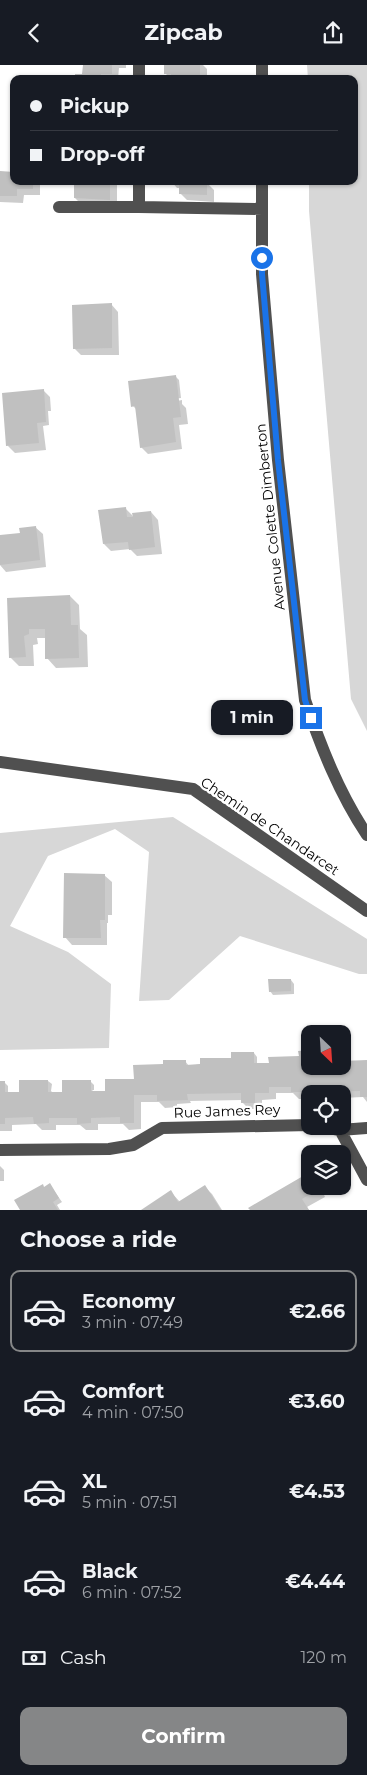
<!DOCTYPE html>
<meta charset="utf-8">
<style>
:root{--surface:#171b24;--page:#242831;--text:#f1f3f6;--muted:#9ea1a6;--line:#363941;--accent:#858687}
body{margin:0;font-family:Montserrat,sans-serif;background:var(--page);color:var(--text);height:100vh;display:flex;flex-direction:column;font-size:19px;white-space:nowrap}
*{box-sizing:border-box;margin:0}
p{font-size:16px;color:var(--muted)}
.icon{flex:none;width:28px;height:28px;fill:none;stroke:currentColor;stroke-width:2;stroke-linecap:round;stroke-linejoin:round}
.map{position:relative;height:1145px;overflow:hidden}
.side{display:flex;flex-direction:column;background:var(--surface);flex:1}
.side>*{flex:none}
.top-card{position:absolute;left:10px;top:10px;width:348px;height:110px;border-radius:10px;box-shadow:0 1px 4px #0004;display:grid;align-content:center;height:110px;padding:0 20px;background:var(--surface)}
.needle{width:32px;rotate:155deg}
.fabs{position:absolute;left:301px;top:960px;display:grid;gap:10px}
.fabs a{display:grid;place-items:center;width:50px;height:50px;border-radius:10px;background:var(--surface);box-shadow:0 1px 4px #0004;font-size:25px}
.end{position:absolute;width:22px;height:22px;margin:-11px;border:6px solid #1a73e8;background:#fff;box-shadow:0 0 0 2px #fff}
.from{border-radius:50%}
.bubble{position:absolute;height:35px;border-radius:10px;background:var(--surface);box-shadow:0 1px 4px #0004;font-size:16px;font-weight:700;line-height:35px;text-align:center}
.top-card b{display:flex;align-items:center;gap:18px;height:48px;font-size:19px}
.top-card b+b{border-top:1px solid var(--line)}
.top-card i{width:12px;height:12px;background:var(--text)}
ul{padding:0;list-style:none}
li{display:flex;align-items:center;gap:15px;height:82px;margin:0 10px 8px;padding:0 10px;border:2px solid transparent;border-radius:10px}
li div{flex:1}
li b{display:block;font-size:19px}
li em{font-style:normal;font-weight:700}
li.current{border-color:var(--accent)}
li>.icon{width:45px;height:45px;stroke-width:1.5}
h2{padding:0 20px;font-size:22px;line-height:60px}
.pay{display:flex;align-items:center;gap:12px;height:55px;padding:0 20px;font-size:19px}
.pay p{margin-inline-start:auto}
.button{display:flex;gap:10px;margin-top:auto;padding:10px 20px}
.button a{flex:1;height:58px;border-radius:10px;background:var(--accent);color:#fff;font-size:20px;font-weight:700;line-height:58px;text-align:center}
header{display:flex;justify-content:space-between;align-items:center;height:65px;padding:0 20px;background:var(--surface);font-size:22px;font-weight:700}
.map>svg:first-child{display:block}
.green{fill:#d7d7d7}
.shadow{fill:#0003}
.building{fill:#c0c0c0}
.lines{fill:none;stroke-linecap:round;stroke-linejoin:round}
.minor{stroke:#505050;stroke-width:12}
.route{stroke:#1a73e8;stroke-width:6}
.labels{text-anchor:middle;stroke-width:4.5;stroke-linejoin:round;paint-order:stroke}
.street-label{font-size:14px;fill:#000;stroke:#fff}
</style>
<header><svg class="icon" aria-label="back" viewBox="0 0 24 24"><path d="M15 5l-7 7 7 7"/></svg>Zipcab<svg class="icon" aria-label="share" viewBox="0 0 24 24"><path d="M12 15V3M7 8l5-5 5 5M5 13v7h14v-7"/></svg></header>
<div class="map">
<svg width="367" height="1145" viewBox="0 0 367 1145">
<rect width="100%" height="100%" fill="#fff"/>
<path class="green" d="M307,0H367V666L351,634L309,146V116H354V14H308Z
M173,752L367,874V909H359L240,871L169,935L139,936L149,787L115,764L48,791L10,861L68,887L111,919L109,983L0,985V768Z"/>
<path class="shadow" d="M84,0H126V3H119L118,14H76L84,10Z
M165,0H203L207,4V14H171L165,8Z
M0,107L14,116H40V130H24L23,138L0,137Z
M82,116H117V141L82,140L75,133L82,120Z
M171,116H205L214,125V137L187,135L180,128V123H177Z
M111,239L118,247L119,290H81L74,283Z
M175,311L179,315L181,333L172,334V337L182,335V339L186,343L188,359L179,360L182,384L148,389L141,382L137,345L133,341Z
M43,325L50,332L51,346H48L49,360L43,361L46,385L15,388L8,381Z
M125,443L134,452L151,447L158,455L162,489L137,491L130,484L111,486L104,479Z
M35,462L43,469L46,502L6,507L0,500V471L21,469Z
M70,531L79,540L80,564L87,570L88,602L56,603L47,593L46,573H37L38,579L33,580L34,601H19L10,592L8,534Z
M104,810L112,817V850H108V858H107V880H72L65,872Z
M291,915L294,919V929L273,930L270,926Z
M310,987V1001H342L367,996V1037L363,1032L342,1033V1029H310V1036V1034H299L293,1028H276V1034L262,1035V1044H249L242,1037V1035L190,1036L191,1038L177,1039V1042L165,1043L159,1037H141V1064L129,1065L123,1059H98V1065H86L80,1060H56V1065H42L36,1059L12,1060V1066H0V1017H4L8,1021V1027L20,1028L48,1016L52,1019L51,1026L54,1029L64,1028L90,1016L94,1020V1025H92L95,1028L106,1027L163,1000L185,996L189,1001L232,994L254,988L257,992V999H270L298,992Z
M0,1101L4,1105V1116H0Z
M310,1109V1121H320L325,1132L307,1142L309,1145H251Z
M50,1120L62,1137L57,1140L60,1145H21Z
M205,1122L212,1129L222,1145H144L170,1126L180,1137Z"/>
<path class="building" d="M83,0H112V9H101V14H75V9H82Z
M164,0H200V14H171V9H164Z
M0,106L14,107V116H33V124H17V131H0Z
M81,116H110V135L74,133V119H81Z
M179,116H207V130L179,129Z
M112,238V283L73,284L72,240Z
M176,310L181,352L173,353L176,377L140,383L135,341L131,342L128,316Z
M44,324L46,357L37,358L39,378L6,381L2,328Z
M126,442L127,452H133L132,448L151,446L155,482L129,485L128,477L103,479L98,445Z
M36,461L40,495L0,500V470L20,468L19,463Z
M70,530L71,560H78L79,593L45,594V564H29V569L24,571L26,592L9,593L7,533Z
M64,808L105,809V855H100L101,873H63Z
M268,914H291V926L269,927Z
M310,985V1001H342V996L367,995V1032H360V1026L323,1027V1029H310V1036H308V1027H291V1022H269V1028H255V1038H241V1028L187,1029L188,1035L157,1036V1030H134V1058H120V1052L91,1053V1058L77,1059V1053H49V1058L34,1059L33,1052L5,1053V1059H0V1016H5V1027H19V1015H48V1027H62V1015H91V1026H105V1014H134L133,1000L163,999V995H186V1000L200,999V993H231V987H254V998H269L268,992L299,991L298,986Z
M310,1107V1121H318L319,1124L302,1134L309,1145H250L248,1143Z
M50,1118L59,1133L53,1137L58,1145H20L14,1135L43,1119L44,1122Z
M205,1120L221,1145H141L171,1125L178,1137Z"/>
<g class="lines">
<path class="minor" d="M262,0V14
M139,14V0
M139,116V142L262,144
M262,116V209L278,395L305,635C321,682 339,728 367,770
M59,142H139
M0,697L193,724L367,846
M317,1061L340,1065L367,1063
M340,1065L367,1115
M0,1085L109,1084L133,1080L162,1063L310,1060"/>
</g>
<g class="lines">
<path class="route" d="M262,193V209L278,395L305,635L311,653"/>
</g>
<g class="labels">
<g class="street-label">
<text transform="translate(270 452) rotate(-96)" y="5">Avenue Colette Dimberton</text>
<text transform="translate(270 761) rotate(34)" y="5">Chemin de Chandarcet</text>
<text transform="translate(227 1046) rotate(-2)" y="5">Rue James Rey</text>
</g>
</g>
</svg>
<div class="fabs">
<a><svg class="needle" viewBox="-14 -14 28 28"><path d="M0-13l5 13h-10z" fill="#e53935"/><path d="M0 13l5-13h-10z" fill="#9ea1a6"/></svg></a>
<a><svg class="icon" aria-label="locate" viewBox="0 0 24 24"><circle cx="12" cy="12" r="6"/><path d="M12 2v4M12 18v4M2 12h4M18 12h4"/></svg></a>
<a><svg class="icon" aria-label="layers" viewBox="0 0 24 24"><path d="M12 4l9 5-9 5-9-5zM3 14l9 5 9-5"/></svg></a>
</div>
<i class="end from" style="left:262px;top:193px"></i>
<i class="end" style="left:311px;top:653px"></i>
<div class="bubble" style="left:211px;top:635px;width:82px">1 min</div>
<div class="top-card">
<b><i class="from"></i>Pickup</b>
<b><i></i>Drop-off</b>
</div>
</div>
<section class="side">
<h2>Choose a ride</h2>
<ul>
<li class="current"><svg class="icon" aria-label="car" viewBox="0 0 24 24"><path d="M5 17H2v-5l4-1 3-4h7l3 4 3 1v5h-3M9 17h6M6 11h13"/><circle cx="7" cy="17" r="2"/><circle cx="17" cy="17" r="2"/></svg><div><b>Economy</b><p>3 min · 07:49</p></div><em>€2.66</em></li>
<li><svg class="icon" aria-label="car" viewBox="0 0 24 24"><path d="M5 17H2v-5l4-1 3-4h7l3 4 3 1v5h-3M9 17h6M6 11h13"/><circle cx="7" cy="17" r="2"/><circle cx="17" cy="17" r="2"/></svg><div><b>Comfort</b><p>4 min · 07:50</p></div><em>€3.60</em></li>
<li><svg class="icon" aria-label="car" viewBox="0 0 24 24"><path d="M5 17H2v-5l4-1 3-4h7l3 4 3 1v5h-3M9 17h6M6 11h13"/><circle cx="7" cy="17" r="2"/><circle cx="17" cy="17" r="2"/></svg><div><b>XL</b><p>5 min · 07:51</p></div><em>€4.53</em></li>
<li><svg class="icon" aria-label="car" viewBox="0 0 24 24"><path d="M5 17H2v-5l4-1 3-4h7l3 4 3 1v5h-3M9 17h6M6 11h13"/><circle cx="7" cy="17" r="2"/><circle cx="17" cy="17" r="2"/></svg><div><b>Black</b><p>6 min · 07:52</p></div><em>€4.44</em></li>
</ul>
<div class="pay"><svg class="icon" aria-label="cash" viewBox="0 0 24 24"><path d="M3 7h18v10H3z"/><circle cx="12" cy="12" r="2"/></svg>Cash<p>120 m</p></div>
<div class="button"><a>Confirm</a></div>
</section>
